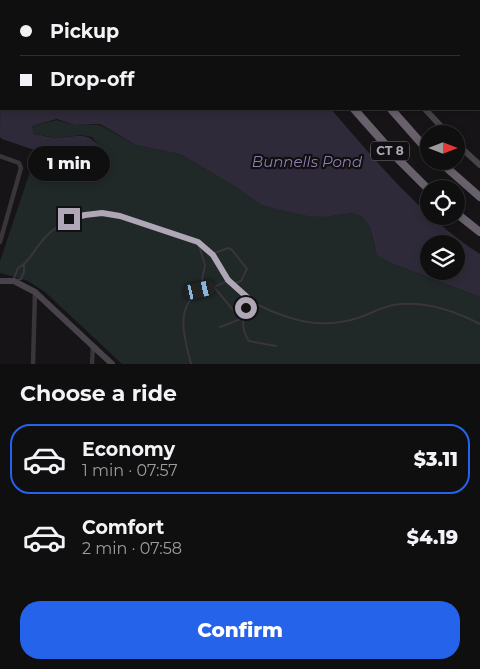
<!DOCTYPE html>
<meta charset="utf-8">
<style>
:root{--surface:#100f10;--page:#191819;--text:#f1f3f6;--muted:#9c9c9f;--line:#302f30;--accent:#2563eb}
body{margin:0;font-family:Montserrat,sans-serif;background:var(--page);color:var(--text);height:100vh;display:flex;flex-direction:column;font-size:19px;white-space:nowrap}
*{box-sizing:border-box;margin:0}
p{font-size:16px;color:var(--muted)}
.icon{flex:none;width:28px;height:28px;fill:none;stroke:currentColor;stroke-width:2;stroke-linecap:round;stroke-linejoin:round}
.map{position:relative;height:364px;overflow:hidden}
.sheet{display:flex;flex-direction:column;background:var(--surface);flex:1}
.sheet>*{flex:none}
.guide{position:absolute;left:0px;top:0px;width:480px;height:110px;box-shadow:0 2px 8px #0003,0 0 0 1px var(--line);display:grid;align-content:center;height:110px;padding:0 20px;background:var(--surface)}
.needle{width:32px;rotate:90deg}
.controls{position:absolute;left:420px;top:125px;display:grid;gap:10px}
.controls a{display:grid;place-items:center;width:45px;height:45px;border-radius:50%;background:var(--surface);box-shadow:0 2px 8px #0003,0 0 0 1px var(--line);font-size:25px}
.end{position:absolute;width:22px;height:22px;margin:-11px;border:6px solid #afa6b6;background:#111;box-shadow:0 0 0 2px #111}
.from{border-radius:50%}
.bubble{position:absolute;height:35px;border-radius:18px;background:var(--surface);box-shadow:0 2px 8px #0003,0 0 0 1px var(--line);font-size:16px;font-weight:800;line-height:35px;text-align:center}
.car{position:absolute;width:15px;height:30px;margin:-15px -8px;border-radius:6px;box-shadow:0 0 4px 1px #0007;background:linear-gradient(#222 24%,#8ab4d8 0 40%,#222 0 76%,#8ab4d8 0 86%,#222 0)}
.guide b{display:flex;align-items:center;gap:18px;height:48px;font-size:19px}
.guide b+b{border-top:1px solid var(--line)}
.guide i{width:12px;height:12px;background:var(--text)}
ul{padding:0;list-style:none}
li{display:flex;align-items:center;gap:15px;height:70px;margin:0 10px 8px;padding:0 10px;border:2px solid transparent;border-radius:20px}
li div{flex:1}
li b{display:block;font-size:19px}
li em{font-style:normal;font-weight:800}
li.selected{border-color:var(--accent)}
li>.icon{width:45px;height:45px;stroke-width:1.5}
h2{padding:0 20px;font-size:22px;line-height:60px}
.button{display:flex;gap:10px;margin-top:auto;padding:10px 20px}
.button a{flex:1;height:58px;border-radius:20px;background:var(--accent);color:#fff;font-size:20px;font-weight:800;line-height:58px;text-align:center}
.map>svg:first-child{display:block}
.green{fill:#202828}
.water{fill:#2f2a39;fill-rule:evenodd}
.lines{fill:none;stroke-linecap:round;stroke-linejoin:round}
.lane{stroke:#39353b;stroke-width:2}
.street{stroke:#39353b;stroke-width:4.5}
.secondary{stroke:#48434b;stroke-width:6}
.highway{stroke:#68616c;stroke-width:8}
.route{stroke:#afa6b6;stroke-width:6}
.labels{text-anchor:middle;stroke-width:4.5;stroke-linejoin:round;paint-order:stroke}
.shield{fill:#110f11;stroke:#807984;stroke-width:1}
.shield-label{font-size:12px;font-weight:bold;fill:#afa6b6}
.water-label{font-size:15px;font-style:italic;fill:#8f7db0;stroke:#110f11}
</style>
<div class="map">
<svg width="480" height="364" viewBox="0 0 480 364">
<rect width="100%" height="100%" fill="#161416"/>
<path class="green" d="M57,120L75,125H100L136,145L180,154L234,186L261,205L325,217L352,213L362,217L370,227L375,248L391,263L480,297V364H122L45,292L28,281L0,273V261L35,157L68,153L88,157L97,152L98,145L92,137L81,135L57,138L35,134L32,130V128L35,125Z"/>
<path class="water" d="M9,0H234L235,1H9Z
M1,16V109H331C377,162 421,216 480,254V297L391,263L377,255L370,227L362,217L352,213L325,217L308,216L261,205L234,186L180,154L136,145L100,124L75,125L57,119L35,125L32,127L34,134C42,135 51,138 59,138C76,137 85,131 98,145L97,152L88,156L68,153L46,154L2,139L0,137ZM429,244H456V271H429Z"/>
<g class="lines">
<path class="lane" d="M198,242L205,265L200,290
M212,254L228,248L232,250L247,269L241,281L233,284
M14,278L18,268C27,264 32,254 38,246C53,225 76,213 102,213C118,214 192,236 203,245C215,254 219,267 227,279C241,299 268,311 291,318C315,326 337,325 361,317C372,313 382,307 393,305C424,300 453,310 480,324
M16,280L21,279L24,272V265
M214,287L238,316L243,318
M248,299C244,314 239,327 249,341L276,346
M220,327L243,318
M191,364C185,340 174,308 199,292C203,289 209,289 214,287C219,285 223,283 228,280"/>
<path class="street" d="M479,79L480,80
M0,156L19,163L21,168L0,242
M33,364L35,292
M92,364L93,346"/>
<path class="secondary" d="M345,0L346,1
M425,109L448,134
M456,143L480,165
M0,281H14L35,292L112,364"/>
<path class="highway" d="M257,0L258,1
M298,0L299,1
M354,109L400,161L429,190
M391,109L429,152
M439,161L480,197
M456,213L480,232"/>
</g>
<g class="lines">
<path class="route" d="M69,219L85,215L102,213L120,216L198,242L213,255L228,280L248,298L246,308"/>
</g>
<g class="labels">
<rect class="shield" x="371" y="141.5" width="38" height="19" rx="4"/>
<g class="shield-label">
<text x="390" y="155">CT 8</text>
</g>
<g class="water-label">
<text x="307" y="167">Bunnells Pond</text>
</g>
</g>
</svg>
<div class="controls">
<a><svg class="needle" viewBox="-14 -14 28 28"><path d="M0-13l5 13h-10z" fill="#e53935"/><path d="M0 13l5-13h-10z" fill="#9c9c9f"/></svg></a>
<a><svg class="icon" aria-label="locate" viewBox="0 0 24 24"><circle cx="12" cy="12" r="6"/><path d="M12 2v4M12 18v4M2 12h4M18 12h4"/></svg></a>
<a><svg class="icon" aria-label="layers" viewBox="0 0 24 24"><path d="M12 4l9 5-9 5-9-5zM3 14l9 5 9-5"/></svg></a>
</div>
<i class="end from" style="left:246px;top:308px"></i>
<i class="end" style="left:69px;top:219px"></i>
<div class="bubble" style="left:28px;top:146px;width:82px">1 min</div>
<i class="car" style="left:200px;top:290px;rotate:77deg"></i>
<div class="guide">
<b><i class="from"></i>Pickup</b>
<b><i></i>Drop-off</b>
</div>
</div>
<section class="sheet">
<h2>Choose a ride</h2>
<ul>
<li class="selected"><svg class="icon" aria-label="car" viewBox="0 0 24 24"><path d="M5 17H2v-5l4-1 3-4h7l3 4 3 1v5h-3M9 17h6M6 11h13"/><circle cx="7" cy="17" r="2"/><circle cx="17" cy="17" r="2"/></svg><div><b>Economy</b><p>1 min · 07:57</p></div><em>$3.11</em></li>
<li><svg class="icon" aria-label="car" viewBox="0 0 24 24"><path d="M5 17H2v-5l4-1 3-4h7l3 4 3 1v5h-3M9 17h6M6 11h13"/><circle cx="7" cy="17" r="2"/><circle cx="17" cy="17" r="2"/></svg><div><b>Comfort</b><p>2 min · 07:58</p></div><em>$4.19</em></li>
</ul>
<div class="button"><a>Confirm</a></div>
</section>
